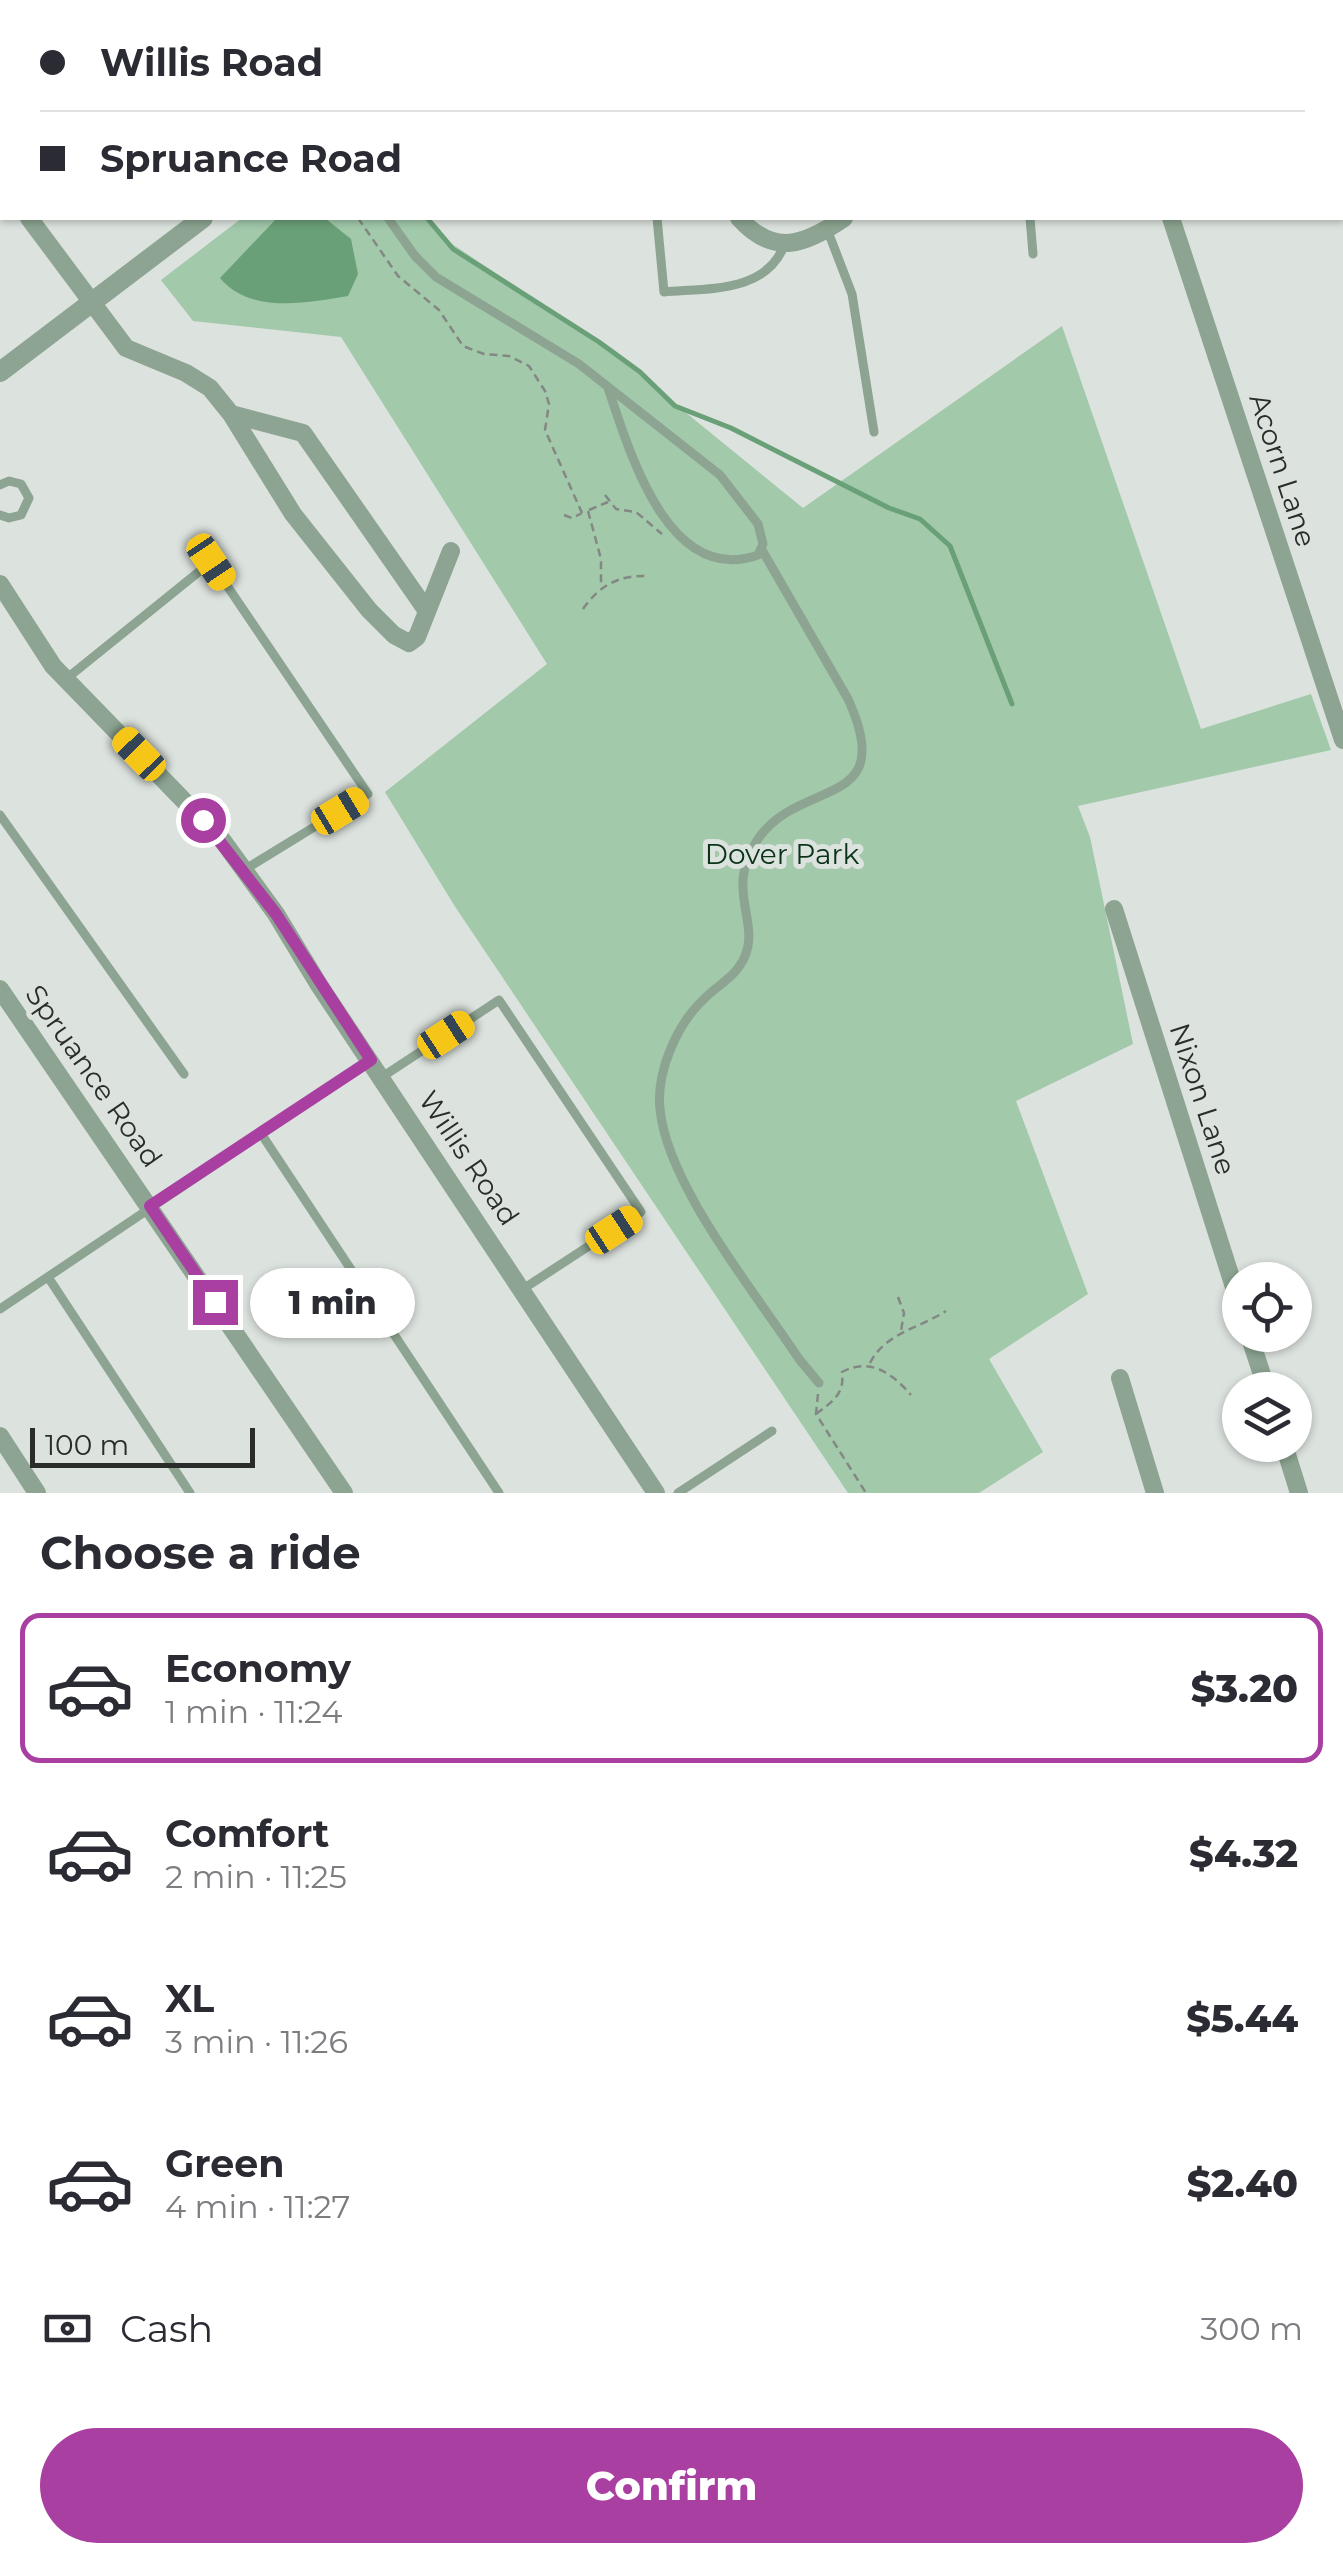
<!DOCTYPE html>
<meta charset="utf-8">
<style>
:root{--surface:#fff;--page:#f7f7f7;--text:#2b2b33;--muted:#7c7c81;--line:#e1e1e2;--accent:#a93fa0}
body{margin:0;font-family:Montserrat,sans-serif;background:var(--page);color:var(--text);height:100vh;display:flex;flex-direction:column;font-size:38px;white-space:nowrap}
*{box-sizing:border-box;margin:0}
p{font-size:32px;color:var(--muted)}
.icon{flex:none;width:55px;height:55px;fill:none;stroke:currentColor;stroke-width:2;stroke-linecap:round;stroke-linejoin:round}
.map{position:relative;height:1493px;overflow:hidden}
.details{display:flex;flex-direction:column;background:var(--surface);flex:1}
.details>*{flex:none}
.guide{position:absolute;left:0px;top:0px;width:1345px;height:220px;box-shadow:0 2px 8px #0004;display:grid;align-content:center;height:220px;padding:0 40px;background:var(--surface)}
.fabs{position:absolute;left:1222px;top:1262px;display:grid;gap:20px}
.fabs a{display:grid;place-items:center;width:90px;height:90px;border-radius:50%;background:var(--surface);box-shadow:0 2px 8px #0004;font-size:50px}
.scale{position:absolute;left:30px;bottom:25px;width:225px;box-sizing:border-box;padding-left:10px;border:5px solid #2a2c2a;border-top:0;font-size:28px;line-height:35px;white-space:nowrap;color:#2a2c2a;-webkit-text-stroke:8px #dce2dd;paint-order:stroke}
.end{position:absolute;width:45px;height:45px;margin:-22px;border:12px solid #a93fa0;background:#fff;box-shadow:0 0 0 5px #fff}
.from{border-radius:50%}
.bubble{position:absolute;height:70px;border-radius:35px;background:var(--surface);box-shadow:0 2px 8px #0004;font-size:32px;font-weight:800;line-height:70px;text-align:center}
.car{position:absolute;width:30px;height:60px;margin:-30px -15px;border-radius:12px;box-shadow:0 0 8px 2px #0007;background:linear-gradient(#f5c518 24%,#345 0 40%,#f5c518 0 76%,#345 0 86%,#f5c518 0)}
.guide b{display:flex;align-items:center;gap:35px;height:95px;font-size:38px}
.guide b+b{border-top:2px solid var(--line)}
.guide i{width:25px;height:25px;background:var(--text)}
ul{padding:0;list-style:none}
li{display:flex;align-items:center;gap:30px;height:150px;margin:0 20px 15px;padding:0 20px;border:5px solid transparent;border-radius:20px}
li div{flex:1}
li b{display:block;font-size:38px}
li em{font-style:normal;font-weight:800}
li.on{border-color:var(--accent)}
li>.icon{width:90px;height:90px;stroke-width:1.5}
h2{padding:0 40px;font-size:45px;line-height:120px}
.pay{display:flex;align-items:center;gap:25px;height:110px;padding:0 40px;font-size:38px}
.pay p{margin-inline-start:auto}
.cta{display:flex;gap:20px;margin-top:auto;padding:20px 40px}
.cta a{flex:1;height:115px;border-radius:60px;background:var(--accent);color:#fff;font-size:40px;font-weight:800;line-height:115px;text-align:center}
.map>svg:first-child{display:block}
.green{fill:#a1c9aa}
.water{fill:#6aa077}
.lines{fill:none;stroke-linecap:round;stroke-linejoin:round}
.stream{stroke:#6aa077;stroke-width:5}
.path{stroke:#848885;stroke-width:2.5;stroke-dasharray:8 5;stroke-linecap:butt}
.service{stroke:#8ca491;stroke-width:9}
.minor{stroke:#8ca491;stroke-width:18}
.tertiary{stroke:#8ca491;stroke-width:20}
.route{stroke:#a93fa0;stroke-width:12}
.labels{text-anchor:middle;stroke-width:10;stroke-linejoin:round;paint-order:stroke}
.street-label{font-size:28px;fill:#2a2c2a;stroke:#dce2dd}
.park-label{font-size:28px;fill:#093418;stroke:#dce2dd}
</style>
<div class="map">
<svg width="1343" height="1493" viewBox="0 0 1343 1493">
<rect width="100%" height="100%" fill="#dce2dd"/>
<path class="green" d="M242,218H428L443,238L599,342L803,508L1062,326L1201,729L1311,694L1331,750L1078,806L1090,837L1133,1044L1016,1101L1088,1294L989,1359L1043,1452L979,1493H848L454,905L385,792L547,664L341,337L193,321L161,280Z"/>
<path class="water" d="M277,218L326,219L351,239L358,274L348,296C306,303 250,314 220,278Z"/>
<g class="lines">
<path class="stream" d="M275,0L276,2
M427,218L453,249L599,342L640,372L675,406L731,428L889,508L920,519L950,546L1012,704"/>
<path class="path" d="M358,218L398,276L439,310L463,346L484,354L509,356L529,366L545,391L549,404L545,430L582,513
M605,495L616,509L636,512L662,534
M589,510L608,502
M588,511L601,559V586
M564,515L572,518L582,513
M583,609C599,586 618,575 647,576
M898,1297L904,1313L901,1331
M870,1363C885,1333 920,1328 946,1311
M818,1394L816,1414L866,1493
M816,1414C832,1402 845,1394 842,1372C870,1357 892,1373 911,1395"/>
<path class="service" d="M834,0V2
M765,2V0
M388,218L415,256L436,277L579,364L720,475L758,524L763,544L758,555C667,587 629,449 608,388
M657,218L664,292C708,288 768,293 785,243
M1030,218L1033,254
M827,229L852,294L874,432
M0,485L9,481L21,484L29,498L21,515L9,518L0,515
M762,550L848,699C899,811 800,777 758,839C724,889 760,920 745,956C736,977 719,984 704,999C677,1024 656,1072 660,1109C667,1185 755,1292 799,1359L819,1383
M66,679L211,562L368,794L244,870
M0,815L184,1074
M382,1077L499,1000L641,1212L523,1289
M262,1135L499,1493
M48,1277L190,1493
M0,1309L371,1060
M678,1493L772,1431"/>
<path class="minor" d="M628,0L630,2
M1099,0L1100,2
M0,174L2,178
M0,210L2,208
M29,218L126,348L186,373L210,388L231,414L293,514L369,610L394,635L409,643L417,637L451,551
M739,218C774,257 805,245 844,218
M1171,218L1343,740
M231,414L303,433L427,611
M0,584L53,666L223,841L276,914L319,985L656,1493
M1114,909L1240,1306
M0,989L344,1493
M1249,1335L1267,1390
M1120,1378L1155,1493
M0,1436L37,1493
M1284,1445L1299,1493"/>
<path class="tertiary" d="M485,2L488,0
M0,372L203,218"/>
</g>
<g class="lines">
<path class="route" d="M203,820L276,914L371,1060L150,1206L215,1302"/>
</g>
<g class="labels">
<g class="street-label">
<text transform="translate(1283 470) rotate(72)" y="10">Acorn Lane</text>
<text transform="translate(94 1076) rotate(55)" y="10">Spruance Road</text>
<text transform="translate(1203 1099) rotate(72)" y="10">Nixon Lane</text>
<text transform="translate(469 1158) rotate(56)" y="10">Willis Road</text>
</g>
<g class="park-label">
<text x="782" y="864">Dover Park</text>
</g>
</g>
</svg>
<div class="fabs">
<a><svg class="icon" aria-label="locate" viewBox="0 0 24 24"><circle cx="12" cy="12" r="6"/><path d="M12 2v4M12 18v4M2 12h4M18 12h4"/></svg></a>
<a><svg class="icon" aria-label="layers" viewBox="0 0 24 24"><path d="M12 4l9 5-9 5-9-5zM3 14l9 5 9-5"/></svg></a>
</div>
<div class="scale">100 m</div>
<i class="end from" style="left:203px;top:820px"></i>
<i class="end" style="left:215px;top:1302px"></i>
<div class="bubble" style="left:250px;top:1268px;width:165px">1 min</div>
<i class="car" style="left:211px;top:562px;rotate:146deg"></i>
<i class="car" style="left:139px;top:754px;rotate:316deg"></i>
<i class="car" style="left:340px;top:811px;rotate:59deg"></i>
<i class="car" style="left:446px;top:1035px;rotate:57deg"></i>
<i class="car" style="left:614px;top:1230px;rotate:57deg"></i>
<div class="guide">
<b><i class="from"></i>Willis Road</b>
<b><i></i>Spruance Road</b>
</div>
</div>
<section class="details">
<h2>Choose a ride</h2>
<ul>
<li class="on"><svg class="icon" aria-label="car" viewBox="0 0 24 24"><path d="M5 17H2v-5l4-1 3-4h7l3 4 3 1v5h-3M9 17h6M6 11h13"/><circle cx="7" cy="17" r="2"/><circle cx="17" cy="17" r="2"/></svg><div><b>Economy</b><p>1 min · 11:24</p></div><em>$3.20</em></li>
<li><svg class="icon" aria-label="car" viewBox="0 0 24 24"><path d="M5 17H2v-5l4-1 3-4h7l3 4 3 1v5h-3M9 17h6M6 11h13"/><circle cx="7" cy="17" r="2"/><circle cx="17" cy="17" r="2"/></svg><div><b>Comfort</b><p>2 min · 11:25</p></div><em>$4.32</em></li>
<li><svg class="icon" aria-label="car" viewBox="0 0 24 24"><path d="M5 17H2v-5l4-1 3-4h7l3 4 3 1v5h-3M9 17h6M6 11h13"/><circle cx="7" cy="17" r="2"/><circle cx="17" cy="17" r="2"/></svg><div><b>XL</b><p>3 min · 11:26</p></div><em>$5.44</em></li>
<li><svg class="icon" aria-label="car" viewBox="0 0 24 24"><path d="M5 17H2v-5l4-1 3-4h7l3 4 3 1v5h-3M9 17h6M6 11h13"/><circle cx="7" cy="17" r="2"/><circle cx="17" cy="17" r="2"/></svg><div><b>Green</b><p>4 min · 11:27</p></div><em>$2.40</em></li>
</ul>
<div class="pay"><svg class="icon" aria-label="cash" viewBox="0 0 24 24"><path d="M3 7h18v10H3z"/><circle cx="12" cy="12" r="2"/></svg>Cash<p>300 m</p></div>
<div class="cta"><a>Confirm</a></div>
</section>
